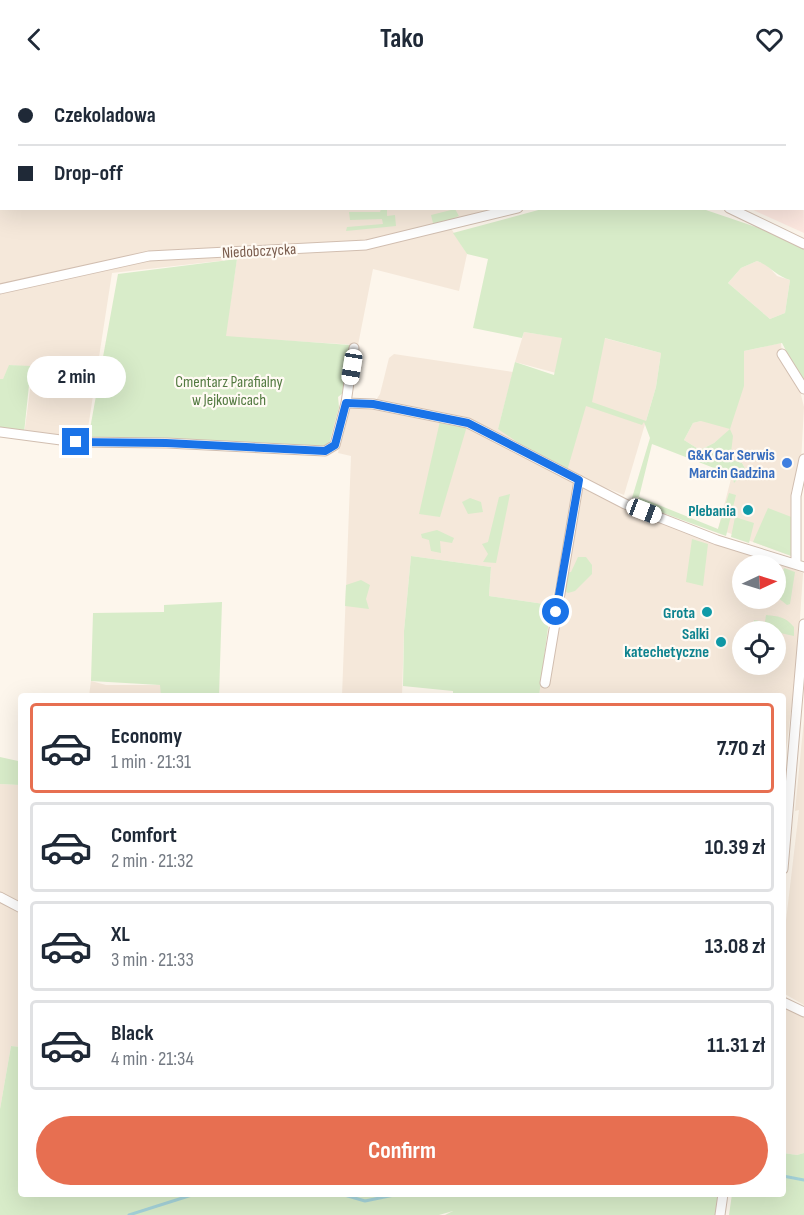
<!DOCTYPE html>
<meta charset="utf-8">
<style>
:root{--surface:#fff;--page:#f6f6f7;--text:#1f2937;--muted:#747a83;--line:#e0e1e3;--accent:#e76f51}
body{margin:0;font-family:"Sofia Sans Condensed",sans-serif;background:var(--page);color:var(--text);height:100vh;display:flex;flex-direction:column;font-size:22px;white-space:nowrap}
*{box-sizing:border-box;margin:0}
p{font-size:20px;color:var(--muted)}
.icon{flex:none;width:33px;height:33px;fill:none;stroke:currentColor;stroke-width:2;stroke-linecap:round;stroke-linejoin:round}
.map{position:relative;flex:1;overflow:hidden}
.details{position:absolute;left:18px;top:615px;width:768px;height:504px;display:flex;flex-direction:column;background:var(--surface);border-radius:6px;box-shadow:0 6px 24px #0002}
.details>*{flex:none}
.hud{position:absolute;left:0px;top:0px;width:804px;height:132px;box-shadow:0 6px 24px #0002;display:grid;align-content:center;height:132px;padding:0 18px;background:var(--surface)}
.needle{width:39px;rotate:86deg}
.buttons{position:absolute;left:732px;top:477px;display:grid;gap:12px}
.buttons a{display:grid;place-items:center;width:54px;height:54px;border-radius:50%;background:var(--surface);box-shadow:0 6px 24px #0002;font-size:30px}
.end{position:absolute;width:27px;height:27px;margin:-14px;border:8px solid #1a73e8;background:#fff;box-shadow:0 0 0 3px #fff}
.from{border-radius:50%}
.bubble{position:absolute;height:42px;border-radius:21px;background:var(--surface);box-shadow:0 6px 24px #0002;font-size:20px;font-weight:700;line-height:42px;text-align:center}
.car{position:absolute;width:18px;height:36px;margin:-18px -9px;border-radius:8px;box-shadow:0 0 4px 2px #0007;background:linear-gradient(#fff 24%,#345 0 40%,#fff 0 76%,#345 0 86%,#fff 0)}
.hud b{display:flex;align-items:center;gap:21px;height:57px;font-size:22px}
.hud b+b{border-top:2px solid var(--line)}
.hud i{width:15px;height:15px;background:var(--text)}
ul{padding:10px 0 0;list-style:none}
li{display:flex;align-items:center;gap:18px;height:90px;margin:0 12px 9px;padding:0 6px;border:3px solid var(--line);border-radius:6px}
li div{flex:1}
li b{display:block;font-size:22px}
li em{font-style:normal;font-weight:700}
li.selected{border-color:var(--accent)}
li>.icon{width:54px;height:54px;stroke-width:1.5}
.action{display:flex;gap:12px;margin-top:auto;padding:12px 18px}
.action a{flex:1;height:69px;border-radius:36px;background:var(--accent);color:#fff;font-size:24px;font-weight:700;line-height:69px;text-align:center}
header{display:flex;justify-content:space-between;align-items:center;height:78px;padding:0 18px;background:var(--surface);font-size:27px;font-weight:700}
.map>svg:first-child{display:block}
.residential{fill:#f5e8da;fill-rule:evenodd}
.commercial{fill:#fde8e0}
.green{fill:#d8ecc9;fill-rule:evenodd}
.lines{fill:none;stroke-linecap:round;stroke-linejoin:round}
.stream{stroke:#a5d3da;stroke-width:3}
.minor-casing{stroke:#d1beb0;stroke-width:11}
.minor{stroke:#fff;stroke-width:9}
.route{stroke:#1a73e8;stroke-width:8}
.shop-dot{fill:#3f7fe0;stroke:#fffaf3;stroke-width:2}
.culture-dot{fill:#0f9aa8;stroke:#fffaf3;stroke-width:2}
.labels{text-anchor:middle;stroke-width:4.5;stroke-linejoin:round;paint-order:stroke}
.street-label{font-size:16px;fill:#7a5c4d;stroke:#fffaf3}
.park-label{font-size:16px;fill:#537a41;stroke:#fffaf3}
.shop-label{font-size:16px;font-weight:bold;fill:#366cbe;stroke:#fffaf3;text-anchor:end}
.culture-label{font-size:16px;font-weight:bold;fill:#0d838f;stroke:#fffaf3;text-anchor:end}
</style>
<header><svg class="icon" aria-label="back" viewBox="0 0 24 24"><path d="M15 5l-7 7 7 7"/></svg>Tako<svg class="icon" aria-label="heart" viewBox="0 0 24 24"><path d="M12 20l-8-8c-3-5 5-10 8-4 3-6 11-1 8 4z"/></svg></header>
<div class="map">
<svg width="804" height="1137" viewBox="0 0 804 1137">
<rect width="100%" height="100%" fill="#fdf6ec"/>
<path class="residential" d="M0,105L2,130H500L449,147L467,176L459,213L373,191L358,267L225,259L237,181L112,195L86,363L24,357L33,289L10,287L3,301H0Z
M757,183L767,187L777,198L790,202L785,235L770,241L728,205L741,190Z
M524,254L565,260L556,295L515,284Z
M604,260L661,275L656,309L624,417L599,407L583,408L752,470L754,476L803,495L797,585L783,696V618H539L540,605H549L578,404L551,527L489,518L491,489L411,478L404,553L402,618H342L351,378L338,375L349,323L376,322L380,316L389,280L394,276L513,294L498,351L596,292ZM742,488H776V520H742ZM742,554H776V586H742Z
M781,265L782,276L796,297L804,329L801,384L791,414L794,479L718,451L732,397L734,404L746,392L742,385L724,380L731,375L730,366L725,356L714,365L700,372L684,362L693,345L701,343L744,308V273Z
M91,603L106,607H161V618H89Z
M804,641V927L783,915V868L799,732L795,733Z
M0,706L20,707L21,824L0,814Z
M0,823L21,834V969L11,968L0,1031Z
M783,925L804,932V1075L797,1077L783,1075Z"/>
<path class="commercial" d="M803,104L804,155L751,131L802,130Z"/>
<path class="green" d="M297,0H528L296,1Z
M381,131H387V138L395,137L396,148L346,153L347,149L383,146L382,141L350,142L349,134H380Z
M455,131L459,138L436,147L433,145L431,137Z
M542,131H703L765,152L804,170V307L782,265L744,273V308L730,351L733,358L731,375L725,380L742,385L746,392L734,405L732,397L652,366L639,419L718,451L729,415L736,417L726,458L636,425L639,419L632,420L650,360L644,344L642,347L586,328L567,393L539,379L498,351L515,284L554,297L562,260L524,254L522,260L473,250L488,181L467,176L453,155ZM757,183C770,188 776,198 790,202L785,235L770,241L728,205L741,190ZM605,260L661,275L656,309L646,343L592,324ZM701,343L730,351L714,365L700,372L684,362L693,345Z
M237,181L226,258L350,267L343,315L338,319L339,329L329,366L319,371L88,362L118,196Z
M9,287L31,288L24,355L0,351V301H3Z
M440,343L467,348L440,439L419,436Z
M510,416L496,485L483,484L488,476L482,466L488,464L499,419Z
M470,420L481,424L483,434L468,436L462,424Z
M768,430L794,440V479L753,464Z
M735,439L754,445L749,465L731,459Z
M437,452L454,460L452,465L440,463L441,475L431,473L429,462L422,460L421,456Z
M692,461L708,466L703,508L686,504Z
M411,478L491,489L489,518L551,527L539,618H453V613L403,608L404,553Z
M578,479H586L592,487V496L575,513L568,515L562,511L566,495L571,494Z
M784,490L795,494L790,526L787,527L777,519Z
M361,502L370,507L366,521L369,531L345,528L346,507Z
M222,524L219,618H161L160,607L91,603L93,535L164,534V527Z
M766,537C778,538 786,539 794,549V558L753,549L754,542L765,544Z
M0,679L18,683V696H21V736L20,707L0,706Z
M11,968L21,969V1116H718L715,1137H445L453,1133L439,1137H0V1031Z
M783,1075L797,1077L804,1075V1137H729L732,1116H783Z"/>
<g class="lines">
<path class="stream" d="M747,0L748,2
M785,0V2
M0,117H2
M783,1098L804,1102
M341,1116L365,1123L399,1116
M129,1137L195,1116"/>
<defs>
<path id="minor" d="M729,130L804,166
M0,211L149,178L366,167L518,130
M782,276L804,311
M346,325L373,326L468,345L625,426L717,462L804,489
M0,354L76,364L167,365L325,373L335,367L346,325L354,270
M796,486V418L804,381
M545,605L579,402
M783,791L804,546
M0,819L21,830
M783,924L804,934
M720,1137L723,1116"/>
</defs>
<use href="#minor" class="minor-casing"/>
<use href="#minor" class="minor"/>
</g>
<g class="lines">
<path class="route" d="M76,364L166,365L325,373L335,367L346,325L373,326L468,345L579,402L556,534"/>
</g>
<circle class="shop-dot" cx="787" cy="385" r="6"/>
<g class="culture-dot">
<circle cx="748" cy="432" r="6"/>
<circle cx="707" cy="534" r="6"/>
<circle cx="721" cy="564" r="6"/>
</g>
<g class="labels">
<g class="street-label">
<text transform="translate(259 172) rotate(-3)" y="6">Niedobczycka</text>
</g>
<g class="park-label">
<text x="229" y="309">Cmentarz Parafialny<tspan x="229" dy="18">w Jejkowicach</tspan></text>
</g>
<g class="shop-label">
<text x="775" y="382">G&amp;K Car Serwis<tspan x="775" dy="18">Marcin Gadzina</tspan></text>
</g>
<g class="culture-label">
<text x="736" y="438">Plebania</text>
<text x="695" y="540">Grota</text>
<text x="709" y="561">Salki<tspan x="709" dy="18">katechetyczne</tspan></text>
</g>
</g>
</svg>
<div class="buttons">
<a><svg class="needle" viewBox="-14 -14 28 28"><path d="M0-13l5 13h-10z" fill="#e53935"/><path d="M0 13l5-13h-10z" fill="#747a83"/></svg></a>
<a><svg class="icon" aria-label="locate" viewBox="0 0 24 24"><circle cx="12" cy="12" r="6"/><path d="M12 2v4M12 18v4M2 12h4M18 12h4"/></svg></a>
</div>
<i class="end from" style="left:556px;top:534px"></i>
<i class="end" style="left:76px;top:364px"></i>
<div class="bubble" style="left:27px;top:278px;width:99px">2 min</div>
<i class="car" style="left:352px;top:289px;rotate:189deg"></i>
<i class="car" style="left:644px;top:433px;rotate:111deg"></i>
<div class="hud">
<b><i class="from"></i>Czekoladowa</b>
<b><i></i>Drop-off</b>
</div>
<section class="details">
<ul>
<li class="selected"><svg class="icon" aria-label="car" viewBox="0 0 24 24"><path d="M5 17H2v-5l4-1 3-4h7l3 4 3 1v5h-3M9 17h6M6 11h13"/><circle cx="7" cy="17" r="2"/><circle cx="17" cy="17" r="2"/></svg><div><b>Economy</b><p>1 min · 21:31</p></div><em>7.70 zł</em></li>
<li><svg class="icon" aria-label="car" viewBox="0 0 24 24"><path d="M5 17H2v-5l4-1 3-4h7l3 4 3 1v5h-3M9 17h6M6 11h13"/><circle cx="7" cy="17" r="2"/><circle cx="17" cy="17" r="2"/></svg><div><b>Comfort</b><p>2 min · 21:32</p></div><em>10.39 zł</em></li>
<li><svg class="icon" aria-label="car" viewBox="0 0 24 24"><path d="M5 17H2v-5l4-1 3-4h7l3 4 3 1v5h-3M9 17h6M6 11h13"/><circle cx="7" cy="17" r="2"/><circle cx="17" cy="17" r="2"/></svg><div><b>XL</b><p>3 min · 21:33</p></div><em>13.08 zł</em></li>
<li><svg class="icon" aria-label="car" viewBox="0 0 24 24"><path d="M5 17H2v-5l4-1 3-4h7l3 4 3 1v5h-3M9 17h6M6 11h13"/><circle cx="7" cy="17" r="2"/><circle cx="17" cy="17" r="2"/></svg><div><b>Black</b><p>4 min · 21:34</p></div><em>11.31 zł</em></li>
</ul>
<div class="action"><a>Confirm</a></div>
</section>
</div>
